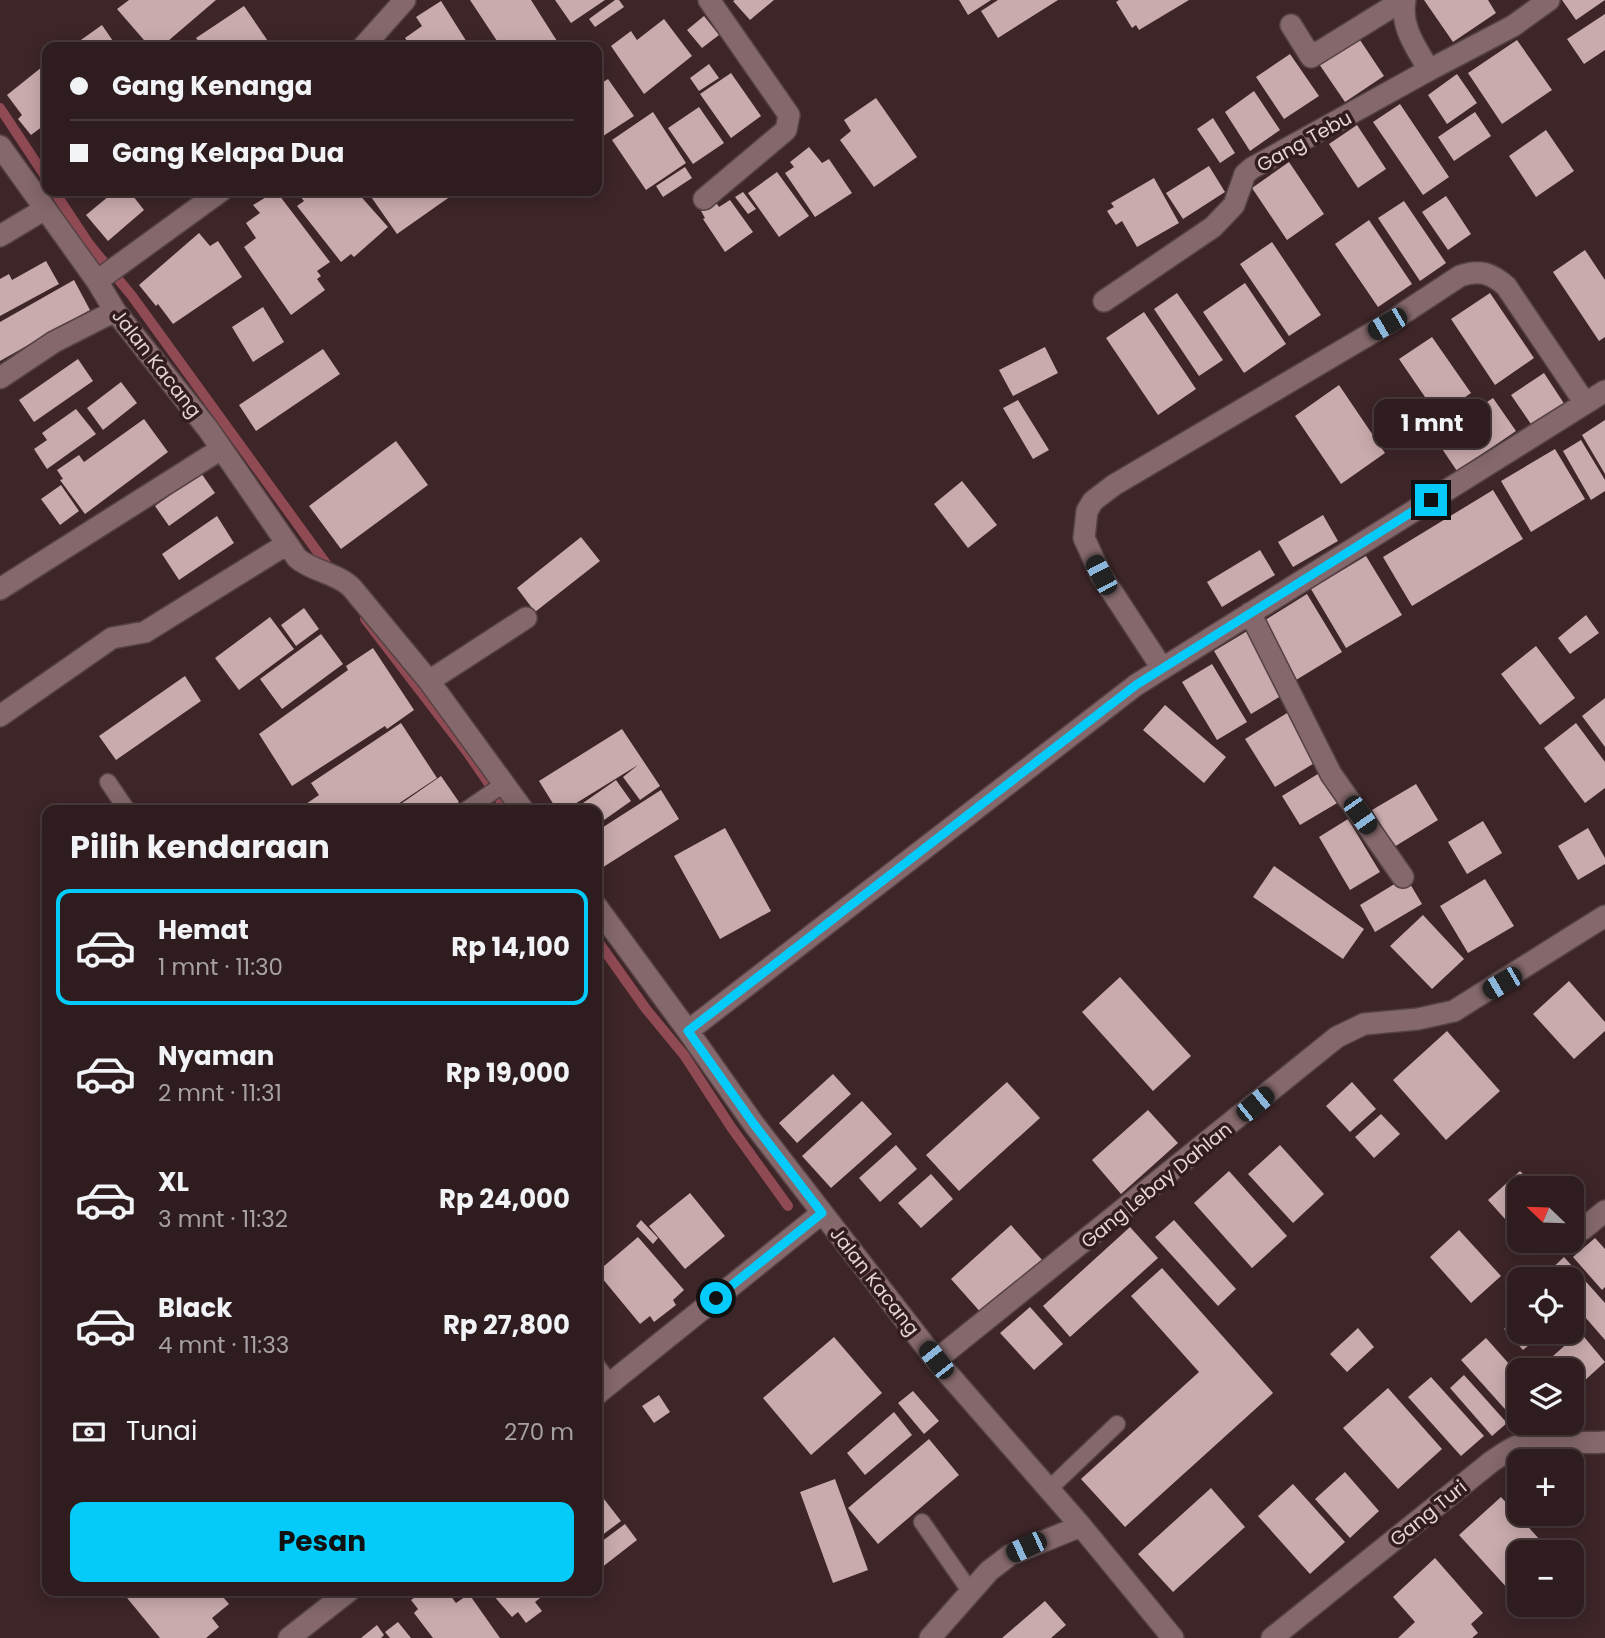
<!DOCTYPE html>
<html lang="id">
<meta charset="utf-8">
<style>
:root{--surface:#2e1c1e;--page:#3a292b;--text:#f1f3f6;--muted:#a7a1a4;--line:#493a3c;--accent:#04cbf9}
body{margin:0;font-family:Poppins,sans-serif;background:var(--page);color:var(--text);height:100vh;display:flex;flex-direction:column;font-size:26px;white-space:nowrap}
*{box-sizing:border-box;margin:0}
p{font-size:23px;color:var(--muted)}
.icon{flex:none;width:38px;height:38px;fill:none;stroke:currentColor;stroke-width:2;stroke-linecap:round;stroke-linejoin:round}
.map{position:relative;flex:1;overflow:hidden}
.panel{position:absolute;left:42px;top:805px;width:560px;height:791px;display:flex;flex-direction:column;background:var(--surface);border-radius:14px;box-shadow:0 4px 18px #0003,0 0 0 2px var(--line)}
.panel>*{flex:none}
.top-card{position:absolute;left:42px;top:42px;width:560px;height:154px;border-radius:14px;box-shadow:0 4px 18px #0003,0 0 0 2px var(--line);display:grid;align-content:center;height:154px;padding:0 28px;background:var(--surface)}
.needle{width:46px;rotate:293deg}
.controls{position:absolute;left:1507px;top:1176px;display:grid;gap:14px}
.controls a{display:grid;place-items:center;width:77px;height:77px;border-radius:14px;background:var(--surface);box-shadow:0 4px 18px #0003,0 0 0 2px var(--line);font-size:35px}
.end{position:absolute;width:32px;height:32px;margin:-16px;border:9px solid #04cbf9;background:#111;box-shadow:0 0 0 4px #111}
.from{border-radius:50%}
.bubble{position:absolute;height:49px;border-radius:14px;background:var(--surface);box-shadow:0 4px 18px #0003,0 0 0 2px var(--line);font-size:23px;font-weight:700;line-height:49px;text-align:center}
.car{position:absolute;width:21px;height:42px;margin:-21px -10px;border-radius:9px;box-shadow:0 0 5px 2px #0007;background:linear-gradient(#222 24%,#8ab4d8 0 40%,#222 0 76%,#8ab4d8 0 86%,#222 0)}
.top-card b{display:flex;align-items:center;gap:24px;height:66px;font-size:26px}
.top-card b+b{border-top:2px solid var(--line)}
.top-card i{width:18px;height:18px;background:var(--text)}
ul{padding:0;list-style:none}
li{display:flex;align-items:center;gap:21px;height:116px;margin:0 14px 10px;padding:0 14px;border:4px solid transparent;border-radius:14px}
li div{flex:1}
li b{display:block;font-size:26px}
li em{font-style:normal;font-weight:700}
li.on{border-color:var(--accent)}
li>.icon{width:63px;height:63px;stroke-width:1.5}
h2{padding:0 28px;font-size:32px;line-height:84px}
.pay{display:flex;align-items:center;gap:18px;height:77px;padding:0 28px;font-size:26px}
.pay p{margin-inline-start:auto}
.cta{display:flex;gap:14px;margin-top:auto;padding:14px 28px}
.cta a{flex:1;height:80px;border-radius:14px;background:var(--accent);color:#111;font-size:28px;font-weight:700;line-height:80px;text-align:center}
.map>svg:first-child{display:block}
.lines{fill:none;stroke-linecap:round;stroke-linejoin:round}
.stream{stroke:#904a54;stroke-width:10}
.building{fill:#c9abad}
.lane-casing{stroke:#554244;stroke-width:19}
.street-casing{stroke:#554244;stroke-width:24}
.lane{stroke:#84686b;stroke-width:16}
.street{stroke:#84686b;stroke-width:21}
.route{stroke:#04cbf9;stroke-width:9}
.labels{text-anchor:middle;stroke-width:7;stroke-linejoin:round;paint-order:stroke}
.street-label{font-size:19px;fill:#e5d5d6;stroke:#321c1e}
</style>
<div class="map">
<svg width="1605" height="1638" viewBox="0 0 1605 1638">
<rect width="100%" height="100%" fill="#3d2528"/>
<g class="lines">
<path class="stream" d="M0,108L47,179
M54,191L89,244L132,296L330,569
M365,619L467,752L507,810
M597,940L646,1009L684,1055L731,1127L788,1206"/>
</g>
<path class="building" d="M129,0H216L161,47H150L117,9Z
M470,0H531L557,41L547,47H501Z
M555,0H605L571,23Z
M615,0H619L624,7L595,27L589,19Z
M735,0H774L750,20L733,1Z
M959,0H991L968,15Z
M998,0H1058L998,38L981,11Z
M1119,0H1189L1139,30L1136,25L1132,28L1116,2Z
M1424,0H1488L1496,13L1453,42Z
M1562,0H1605L1576,20Z
M441,1L470,47H411L405,38L422,26L416,17Z
M244,6L272,47H203L196,38Z
M1605,14V50L1584,64L1567,39Z
M704,16L719,35L702,48L687,30Z
M664,19L692,56L644,94L611,46L631,31L637,40Z
M102,25L115,44L110,47H71Z
M1356,34L1384,76L1345,102L1317,61Z
M1517,40L1552,90L1502,124L1468,73Z
M1290,54L1319,96L1284,119L1256,77Z
M47,63V123L31,135L18,119L22,115L7,95Z
M709,64L719,78L699,91L690,78Z
M731,73L761,116L731,138L700,94Z
M1457,74L1477,103L1447,124L1428,95Z
M608,79L634,116L600,138L597,132V86Z
M1254,91L1280,130L1250,151L1225,112Z
M876,98L917,157L874,187L840,140L851,131L844,120Z
M1400,104L1449,177L1423,195L1373,122Z
M699,107L724,143L693,164L668,128Z
M653,112L686,163L646,190L612,140Z
M1475,112L1491,136L1454,161L1438,137Z
M1213,118L1235,153L1220,163L1197,129Z
M1357,125L1386,169L1358,188L1329,144Z
M1546,130L1574,171L1536,197L1509,156Z
M809,147L822,163L829,159L852,193L815,217L785,173L794,167L790,162Z
M1289,162L1324,214L1287,240L1252,188Z
M1209,166L1225,192L1183,219L1166,193Z
M685,167L692,178L663,197L656,186Z
M777,172L809,216L779,237L748,193Z
M1154,178L1179,223L1137,247L1122,221L1116,225L1107,211L1114,207L1111,203Z
M115,191H129L144,210L108,241L86,215Z
M276,191L330,262L317,271L321,276L317,279L325,290L291,315L244,247L256,238L246,223L260,213L253,205Z
M296,191H356L388,227L354,257L351,254L341,262L297,206L304,201Z
M367,191H448L451,196L397,234Z
M743,192L756,209L748,214L735,197Z
M1446,196L1471,234L1448,250L1422,212Z
M730,200L753,232L725,252L703,219L705,218L701,211L715,201L719,207Z
M1404,201L1446,263L1420,281L1378,218Z
M1369,220L1412,284L1378,307L1335,244Z
M199,233L210,246L218,241L242,277L173,324L158,304L156,306L139,285Z
M1272,242L1321,315L1289,336L1240,264Z
M1585,250L1605,280V337L1599,341L1553,272Z
M46,261L59,284L0,316V279L9,274L12,280Z
M74,280L90,310L0,361V322Z
M1245,283L1286,344L1244,373L1203,312Z
M1177,293L1223,360L1199,376L1154,309Z
M1490,293L1534,358L1495,385L1451,319Z
M263,307L284,342L253,362L232,327Z
M1144,312L1196,389L1158,415L1106,338Z
M1432,337L1471,393L1438,416L1399,359Z
M1045,347L1058,373L1013,396L999,370Z
M323,349L340,374L256,431L239,405Z
M78,359L93,381L34,422L19,400Z
M1544,373L1565,405L1533,427L1511,395Z
M121,382L137,403L103,430L87,408Z
M1339,385L1385,453L1341,484L1295,416Z
M1493,398L1516,431L1457,471L1434,437Z
M1018,400L1049,450L1033,459L1003,408Z
M76,409L96,434L47,469L34,449L47,440L42,433Z
M144,419L168,452L85,514L60,480L63,479L57,470L79,455L84,462Z
M1605,420V474L1582,435Z
M1581,440L1605,480V491L1591,500L1563,451Z
M396,441L428,485L341,549L309,506Z
M1555,449L1585,499L1531,532L1501,481Z
M201,473L215,493L169,526L155,506Z
M962,481L997,525L968,548L934,504Z
M61,485L79,511L60,525L41,499Z
M1493,490L1523,539L1412,606L1383,557Z
M1323,515L1338,541L1293,567L1278,542Z
M217,516L234,543L179,580L162,554Z
M581,537L600,561L535,612L517,588Z
M1260,550L1275,575L1222,607L1207,582Z
M1366,556L1402,615L1346,648L1311,589Z
M1307,594L1342,652L1296,680L1262,622Z
M304,608L319,629L296,646L281,625Z
M1586,615L1599,633L1570,654L1558,638Z
M270,617L294,649L239,690L215,658Z
M1249,630L1286,693L1251,714L1214,651Z
M321,634L343,664L282,709L260,679Z
M1536,646L1575,698L1540,725L1501,674Z
M373,648L414,710L387,729L385,726L292,786L259,734L348,670L346,666Z
M1212,664L1247,722L1217,740L1182,682Z
M185,676L201,701L116,760L99,736Z
M1605,698V747L1582,716Z
M1165,705L1226,757L1204,783L1143,730Z
M1292,710L1321,759L1275,787L1245,739Z
M401,723L437,778L389,810H306L303,806L319,795L311,783Z
M1576,723L1605,762V788L1585,803L1544,748Z
M622,729L660,786L640,800L623,777L638,765L565,810H557L539,781Z
M1326,769L1344,799L1300,825L1282,796Z
M441,776L459,802L447,810H392Z
M616,780L631,801L597,825V810H573Z
M1416,784L1438,820L1394,847L1372,810Z
M661,790L679,819L597,871V831Z
M1348,819L1380,872L1350,890L1319,837Z
M1483,821L1502,853L1467,874L1448,842Z
M725,828L771,911L720,939L674,856Z
M1588,828L1605,858V864L1578,880L1558,846Z
M1274,866L1364,929L1343,959L1253,897Z
M1406,877L1422,904L1375,932L1360,905Z
M1485,879L1514,926L1468,953L1440,906Z
M1423,915L1464,959L1432,989L1390,946Z
M1120,977L1191,1056L1153,1091L1082,1012Z
M1569,981L1605,1022V1031L1574,1059L1533,1014Z
M1447,1031L1500,1091L1446,1140L1393,1080Z
M833,1074L851,1094L797,1143L779,1123Z
M1007,1082L1040,1118L959,1191L926,1155Z
M1352,1082L1376,1109L1350,1132L1326,1106Z
M862,1101L892,1134L831,1188L802,1156Z
M1148,1110L1178,1143L1121,1194L1092,1160Z
M1381,1114L1400,1134L1374,1158L1355,1137Z
M896,1145L917,1169L880,1202L859,1178Z
M1280,1145L1324,1194L1293,1223L1248,1174Z
M1229,1171L1287,1236L1252,1268L1194,1203Z
M1520,1171L1536,1188H1519V1206L1505,1219L1488,1200Z
M931,1174L953,1199L921,1228L898,1203Z
M690,1193L725,1236L685,1269L649,1226Z
M641,1220L658,1238L653,1244L636,1226Z
M1174,1220L1236,1289L1218,1306L1155,1237Z
M1011,1225L1043,1261L983,1315L951,1279Z
M1130,1227L1158,1258L1070,1337L1043,1306Z
M1459,1230L1501,1276L1471,1303L1430,1257Z
M638,1237L684,1290L673,1300L676,1305L654,1322L650,1316L640,1324L597,1272Z
M1595,1238L1605,1249V1287L1602,1290L1573,1257Z
M1564,1257L1605,1303V1340L1572,1302V1279H1551L1546,1274Z
M1162,1268L1273,1393L1125,1527L1081,1479L1199,1372L1131,1296Z
M1030,1307L1063,1344L1034,1370L1000,1333Z
M1519,1315V1332H1544L1523,1350L1504,1329Z
M1358,1328L1374,1347L1347,1372L1330,1354Z
M1580,1332L1605,1362L1572,1392V1370H1549L1544,1364Z
M834,1337L882,1393L811,1455L763,1398Z
M1486,1338L1519,1375V1423H1525L1521,1427L1461,1360Z
M1464,1375L1507,1423L1492,1436L1450,1388Z
M1431,1377L1484,1436L1461,1456L1408,1397Z
M1388,1388L1442,1449L1398,1489L1343,1428Z
M913,1391L939,1421L924,1434L898,1403Z
M659,1395L670,1412L654,1423L642,1406Z
M894,1412L912,1435L865,1475L847,1453Z
M929,1439L959,1475L878,1544L848,1508Z
M1345,1472L1379,1511L1350,1538L1315,1499Z
M835,1479L868,1570L833,1583L800,1492Z
M1293,1484L1345,1542L1310,1574L1258,1516Z
M1211,1488L1245,1527L1173,1592L1138,1554Z
M597,1490L621,1521L597,1539Z
M1501,1497L1551,1552H1519V1581L1509,1590L1459,1535Z
M625,1524L637,1540L601,1568L597,1563V1545Z
M1435,1558L1483,1613L1471,1624L1478,1633L1472,1638H1398L1415,1622L1393,1597Z
M125,1591H218L229,1604L212,1618L219,1627L206,1638H160L123,1593Z
M424,1591H435L437,1594L447,1591L456,1603L469,1594L500,1638H433L414,1613L418,1609L411,1600Z
M498,1591H549L535,1602L542,1611L526,1623L518,1612L512,1617L493,1595Z
M1045,1601L1066,1625L1051,1638H1002Z
M398,1622L411,1638H390L385,1632Z
M377,1625L384,1635L381,1638H361Z"/>
<g class="lines">
<defs>
<path id="lane" d="M108,782L127,810
M466,810L504,784
M597,1366L610,1383
M1049,1489L1117,1424
M922,1522L970,1591"/>
<path id="street" d="M1291,25L1311,57L1403,0
M363,47L405,0
M1429,70L1513,26L1549,0
M0,146L97,281L115,311L208,429L297,558C313,572 338,573 352,588L429,681L523,810
M704,199L786,130L789,115L709,0
M0,236L45,209
M97,281L221,191
M1104,301L1213,227L1234,205L1245,174L1252,168L1429,70C1416,47 1400,27 1405,0
M0,378L54,342L115,311
M0,589L221,449
M1250,613L1331,774L1403,877
M1162,668L1101,575L1084,538L1087,511L1093,501L1114,485L1387,324L1460,276C1479,269 1491,273 1506,286L1585,403
M429,681L526,618
M0,716L112,638L145,632L287,544
M597,907L688,1031L753,1123L936,1360L1081,1526L1173,1638
M688,1031L1136,685L1605,391
M1572,1228L1575,1230L1583,1229L1605,1211
M936,1360L1337,1037L1364,1024L1418,1019L1454,1011L1605,916
M597,1394L822,1213
M289,1638L349,1591
M930,1638L989,1571L1010,1555L1081,1526
M1272,1638L1491,1462C1500,1456 1510,1448 1520,1445C1548,1437 1577,1445 1605,1442"/>
</defs>
<use href="#lane" class="lane-casing"/>
<use href="#street" class="street-casing"/>
<use href="#lane" class="lane"/>
<use href="#street" class="street"/>
</g>
<g class="lines">
<path class="route" d="M716,1298L822,1213L753,1123L688,1031L1136,685L1431,500"/>
</g>
<g class="labels">
<g class="street-label">
<text transform="translate(1304 141) rotate(-29)" y="7">Gang Tebu</text>
<text transform="translate(157 363) rotate(52)" y="7">Jalan Kacang</text>
<text transform="translate(1156 1185) rotate(-39)" y="7">Gang Lebay Dahlan</text>
<text transform="translate(875 1281) rotate(52)" y="7">Jalan Kacang</text>
<text transform="translate(1428 1513) rotate(-39)" y="7">Gang Turi</text>
</g>
</g>
</svg>
<div class="controls">
<a><svg class="needle" viewBox="-14 -14 28 28"><path d="M0-13l5 13h-10z" fill="#e53935"/><path d="M0 13l5-13h-10z" fill="#a7a1a4"/></svg></a>
<a><svg class="icon" aria-label="locate" viewBox="0 0 24 24"><circle cx="12" cy="12" r="6"/><path d="M12 2v4M12 18v4M2 12h4M18 12h4"/></svg></a>
<a><svg class="icon" aria-label="layers" viewBox="0 0 24 24"><path d="M12 4l9 5-9 5-9-5zM3 14l9 5 9-5"/></svg></a>
<a>+</a>
<a>−</a>
</div>
<i class="end from" style="left:716px;top:1298px"></i>
<i class="end" style="left:1431px;top:500px"></i>
<div class="bubble" style="left:1374px;top:399px;width:116px">1 mnt</div>
<i class="car" style="left:1387px;top:324px;rotate:240deg"></i>
<i class="car" style="left:1101px;top:575px;rotate:332deg"></i>
<i class="car" style="left:1360px;top:815px;rotate:145deg"></i>
<i class="car" style="left:1502px;top:983px;rotate:240deg"></i>
<i class="car" style="left:1255px;top:1104px;rotate:51deg"></i>
<i class="car" style="left:936px;top:1360px;rotate:322deg"></i>
<i class="car" style="left:1026px;top:1547px;rotate:245deg"></i>
<div class="top-card">
<b><i class="from"></i>Gang Kenanga</b>
<b><i></i>Gang Kelapa Dua</b>
</div>
<section class="panel">
<h2>Pilih kendaraan</h2>
<ul>
<li class="on"><svg class="icon" aria-label="car" viewBox="0 0 24 24"><path d="M5 17H2v-5l4-1 3-4h7l3 4 3 1v5h-3M9 17h6M6 11h13"/><circle cx="7" cy="17" r="2"/><circle cx="17" cy="17" r="2"/></svg><div><b>Hemat</b><p>1 mnt · 11:30</p></div><em>Rp 14,100</em></li>
<li><svg class="icon" aria-label="car" viewBox="0 0 24 24"><path d="M5 17H2v-5l4-1 3-4h7l3 4 3 1v5h-3M9 17h6M6 11h13"/><circle cx="7" cy="17" r="2"/><circle cx="17" cy="17" r="2"/></svg><div><b>Nyaman</b><p>2 mnt · 11:31</p></div><em>Rp 19,000</em></li>
<li><svg class="icon" aria-label="car" viewBox="0 0 24 24"><path d="M5 17H2v-5l4-1 3-4h7l3 4 3 1v5h-3M9 17h6M6 11h13"/><circle cx="7" cy="17" r="2"/><circle cx="17" cy="17" r="2"/></svg><div><b>XL</b><p>3 mnt · 11:32</p></div><em>Rp 24,000</em></li>
<li><svg class="icon" aria-label="car" viewBox="0 0 24 24"><path d="M5 17H2v-5l4-1 3-4h7l3 4 3 1v5h-3M9 17h6M6 11h13"/><circle cx="7" cy="17" r="2"/><circle cx="17" cy="17" r="2"/></svg><div><b>Black</b><p>4 mnt · 11:33</p></div><em>Rp 27,800</em></li>
</ul>
<div class="pay"><svg class="icon" aria-label="cash" viewBox="0 0 24 24"><path d="M3 7h18v10H3z"/><circle cx="12" cy="12" r="2"/></svg>Tunai<p>270 m</p></div>
<div class="cta"><a>Pesan</a></div>
</section>
</div>
